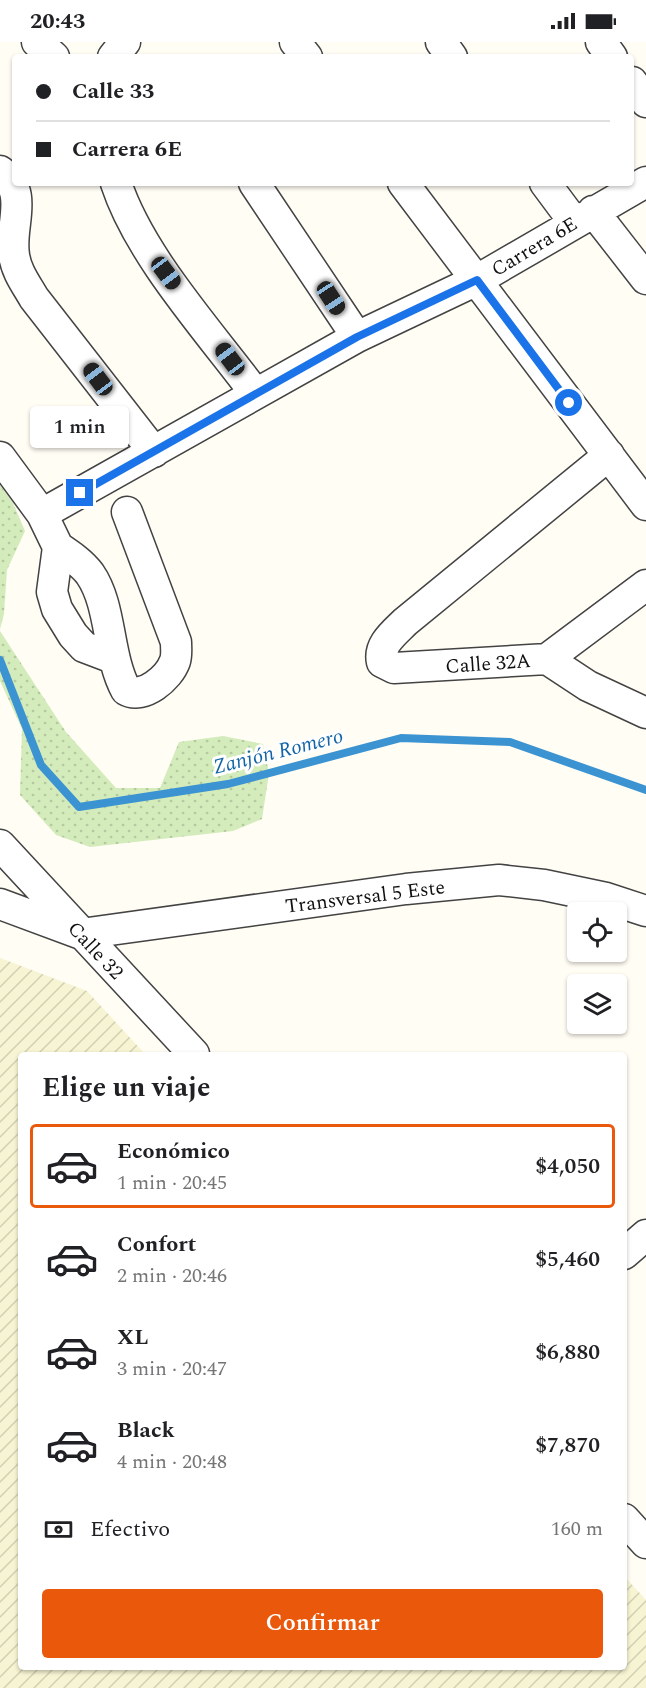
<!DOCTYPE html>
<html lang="es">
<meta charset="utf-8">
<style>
:root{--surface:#fff;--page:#f6f6f6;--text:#202124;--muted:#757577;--line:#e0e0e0;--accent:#ea580c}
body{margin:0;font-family:Spectral,serif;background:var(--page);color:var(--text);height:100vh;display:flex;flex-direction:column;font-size:22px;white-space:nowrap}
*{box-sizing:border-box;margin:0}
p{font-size:20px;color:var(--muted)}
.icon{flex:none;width:33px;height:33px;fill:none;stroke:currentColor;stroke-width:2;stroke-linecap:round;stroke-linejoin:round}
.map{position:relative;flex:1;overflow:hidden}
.side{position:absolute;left:18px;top:1010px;width:609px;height:618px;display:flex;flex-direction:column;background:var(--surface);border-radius:6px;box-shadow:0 2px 4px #0004}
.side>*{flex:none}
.banner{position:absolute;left:12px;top:12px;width:622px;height:132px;border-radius:6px;box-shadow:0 2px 4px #0004;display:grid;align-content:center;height:132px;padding:0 24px;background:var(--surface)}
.buttons{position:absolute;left:567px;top:860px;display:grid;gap:12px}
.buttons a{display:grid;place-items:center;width:60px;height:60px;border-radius:6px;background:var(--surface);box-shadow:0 2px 4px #0004;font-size:30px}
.end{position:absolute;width:27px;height:27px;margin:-14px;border:8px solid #1a73e8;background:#fff;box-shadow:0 0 0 3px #fff}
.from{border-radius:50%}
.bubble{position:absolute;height:42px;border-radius:6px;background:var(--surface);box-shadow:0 2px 4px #0004;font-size:20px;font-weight:600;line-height:42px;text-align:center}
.car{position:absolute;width:18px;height:36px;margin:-18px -9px;border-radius:8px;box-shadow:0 0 4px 2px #0007;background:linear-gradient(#222 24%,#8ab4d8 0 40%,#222 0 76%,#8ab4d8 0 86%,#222 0)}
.banner b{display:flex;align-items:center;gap:21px;height:57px;font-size:22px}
.banner b+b{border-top:2px solid var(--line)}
.banner i{width:15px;height:15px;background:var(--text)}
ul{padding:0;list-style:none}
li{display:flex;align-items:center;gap:18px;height:84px;margin:0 12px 9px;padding:0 12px;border:3px solid transparent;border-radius:6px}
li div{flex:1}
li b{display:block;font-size:22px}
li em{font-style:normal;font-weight:600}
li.selected{border-color:var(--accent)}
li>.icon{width:54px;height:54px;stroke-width:1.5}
h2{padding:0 24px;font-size:27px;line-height:72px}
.pay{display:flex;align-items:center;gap:15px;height:66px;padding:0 24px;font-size:22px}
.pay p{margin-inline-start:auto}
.button{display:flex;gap:12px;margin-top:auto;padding:12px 24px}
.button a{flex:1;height:69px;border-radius:6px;background:var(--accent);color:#fff;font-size:24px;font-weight:600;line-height:69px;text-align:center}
.status{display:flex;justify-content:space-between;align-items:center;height:42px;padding:0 30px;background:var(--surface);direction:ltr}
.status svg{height:16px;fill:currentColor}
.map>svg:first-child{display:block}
.farmland{fill:url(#farmland-furrows)}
.grass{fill:url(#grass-dots)}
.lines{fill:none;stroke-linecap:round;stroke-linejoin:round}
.stream{stroke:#3b93d2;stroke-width:8}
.minor-casing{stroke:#434343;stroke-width:33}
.minor{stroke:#fff;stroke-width:30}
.route{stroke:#1a73e8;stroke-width:8}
.labels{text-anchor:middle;stroke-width:6;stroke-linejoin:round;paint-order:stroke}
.street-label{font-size:20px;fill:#101010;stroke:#fff}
.water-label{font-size:21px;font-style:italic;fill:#1465a8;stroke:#fff}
</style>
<div class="status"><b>20:43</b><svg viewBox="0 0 49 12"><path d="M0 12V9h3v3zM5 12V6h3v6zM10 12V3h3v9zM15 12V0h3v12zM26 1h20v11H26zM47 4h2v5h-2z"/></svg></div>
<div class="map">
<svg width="646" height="1646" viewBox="0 0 646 1646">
<defs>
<pattern id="farmland-furrows" width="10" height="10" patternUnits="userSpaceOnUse" patternTransform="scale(1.5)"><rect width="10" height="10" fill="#f6f4d2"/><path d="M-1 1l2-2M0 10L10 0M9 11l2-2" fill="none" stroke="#d2d0b3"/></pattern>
<pattern id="grass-dots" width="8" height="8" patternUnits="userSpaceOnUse" patternTransform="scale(1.5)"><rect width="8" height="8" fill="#d4ecbb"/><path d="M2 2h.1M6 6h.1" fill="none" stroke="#b5c9a0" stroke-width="1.8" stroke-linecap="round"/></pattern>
</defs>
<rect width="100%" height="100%" fill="#fffdf4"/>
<path class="farmland" d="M0,916L87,949L145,1012H21V1624H624V1534L646,1558V1646H0Z"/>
<path class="grass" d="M0,443L13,461L25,489L7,528L4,572L0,587Z
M0,589L66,690L116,746H160L179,700L223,694L263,702L269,731L262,777L233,789L90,805L56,793L20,753L22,687L0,639Z"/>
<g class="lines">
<path class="stream" d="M0,618L41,723L79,765L228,742L401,696L510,700L646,748"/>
<defs>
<path id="minor" d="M37,0L54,15
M295,0L307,15
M441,0L452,15
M601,0L612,15
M113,15L125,0
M632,40L646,60
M0,129C30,151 9,183 14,213C16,229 26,242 34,256L154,410
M116,141C140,214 209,289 255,351
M254,141L357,295
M403,141L646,463
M545,141L574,180
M593,169L646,237
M609,413L405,580C394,591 378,603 382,620L394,626L547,617L588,644L646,671
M0,415L42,472L58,505L52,550L57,567L73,593L84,605L113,616
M42,472L357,295L477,238L646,140
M58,505C70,513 82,521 90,532C112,564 107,613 126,648C143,658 169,636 175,619C177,613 176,606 176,600L127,470
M547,617L646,543
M0,803L194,1012
M0,862L81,892L406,847L499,838L544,843L606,856L646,869
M624,1212L646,1193
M624,1477L646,1501"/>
</defs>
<use href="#minor" class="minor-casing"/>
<use href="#minor" class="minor"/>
</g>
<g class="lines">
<path class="route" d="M80,451L357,295L477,238L569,361"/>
</g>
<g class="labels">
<g class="street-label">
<text transform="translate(534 204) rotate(-31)" y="7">Carrera 6E</text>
<text transform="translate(488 621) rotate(-4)" y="7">Calle 32A</text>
<text transform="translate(365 854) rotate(-7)" y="7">Transversal 5 Este</text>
<text transform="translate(96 908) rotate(47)" y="7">Calle 32</text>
</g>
<g class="water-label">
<text transform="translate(278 709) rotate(-14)" y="7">Zanjón Romero</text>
</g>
</g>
</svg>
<div class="buttons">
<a><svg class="icon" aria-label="locate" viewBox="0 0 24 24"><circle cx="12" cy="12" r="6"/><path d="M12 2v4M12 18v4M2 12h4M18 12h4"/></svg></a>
<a><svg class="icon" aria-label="layers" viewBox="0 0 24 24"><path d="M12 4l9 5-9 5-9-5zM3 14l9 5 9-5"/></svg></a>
</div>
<i class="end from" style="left:569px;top:361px"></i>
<i class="end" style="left:80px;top:451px"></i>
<div class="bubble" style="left:30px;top:364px;width:99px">1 min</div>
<i class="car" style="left:166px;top:231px;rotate:143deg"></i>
<i class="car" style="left:331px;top:256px;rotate:147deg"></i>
<i class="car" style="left:230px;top:317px;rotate:323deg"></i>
<i class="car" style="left:98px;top:337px;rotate:323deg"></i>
<div class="banner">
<b><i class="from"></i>Calle 33</b>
<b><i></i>Carrera 6E</b>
</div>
<section class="side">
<h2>Elige un viaje</h2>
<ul>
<li class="selected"><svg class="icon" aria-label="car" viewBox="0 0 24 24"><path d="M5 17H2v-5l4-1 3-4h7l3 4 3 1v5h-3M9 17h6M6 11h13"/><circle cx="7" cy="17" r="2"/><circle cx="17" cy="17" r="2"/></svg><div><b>Económico</b><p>1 min · 20:45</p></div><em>$4,050</em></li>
<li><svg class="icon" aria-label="car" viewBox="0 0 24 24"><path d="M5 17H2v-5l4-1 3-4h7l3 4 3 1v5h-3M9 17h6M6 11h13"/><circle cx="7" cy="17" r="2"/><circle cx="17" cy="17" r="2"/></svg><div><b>Confort</b><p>2 min · 20:46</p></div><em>$5,460</em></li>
<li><svg class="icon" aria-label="car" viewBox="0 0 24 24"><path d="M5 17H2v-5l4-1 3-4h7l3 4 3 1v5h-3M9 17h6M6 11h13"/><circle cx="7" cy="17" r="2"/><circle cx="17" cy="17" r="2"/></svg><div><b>XL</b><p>3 min · 20:47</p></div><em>$6,880</em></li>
<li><svg class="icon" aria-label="car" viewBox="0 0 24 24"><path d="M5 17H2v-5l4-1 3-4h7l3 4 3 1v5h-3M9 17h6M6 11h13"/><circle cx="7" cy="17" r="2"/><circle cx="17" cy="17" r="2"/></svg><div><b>Black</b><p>4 min · 20:48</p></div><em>$7,870</em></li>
</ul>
<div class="pay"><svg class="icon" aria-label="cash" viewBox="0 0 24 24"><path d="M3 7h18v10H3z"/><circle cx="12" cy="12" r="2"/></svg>Efectivo<p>160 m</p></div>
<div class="button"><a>Confirmar</a></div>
</section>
</div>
